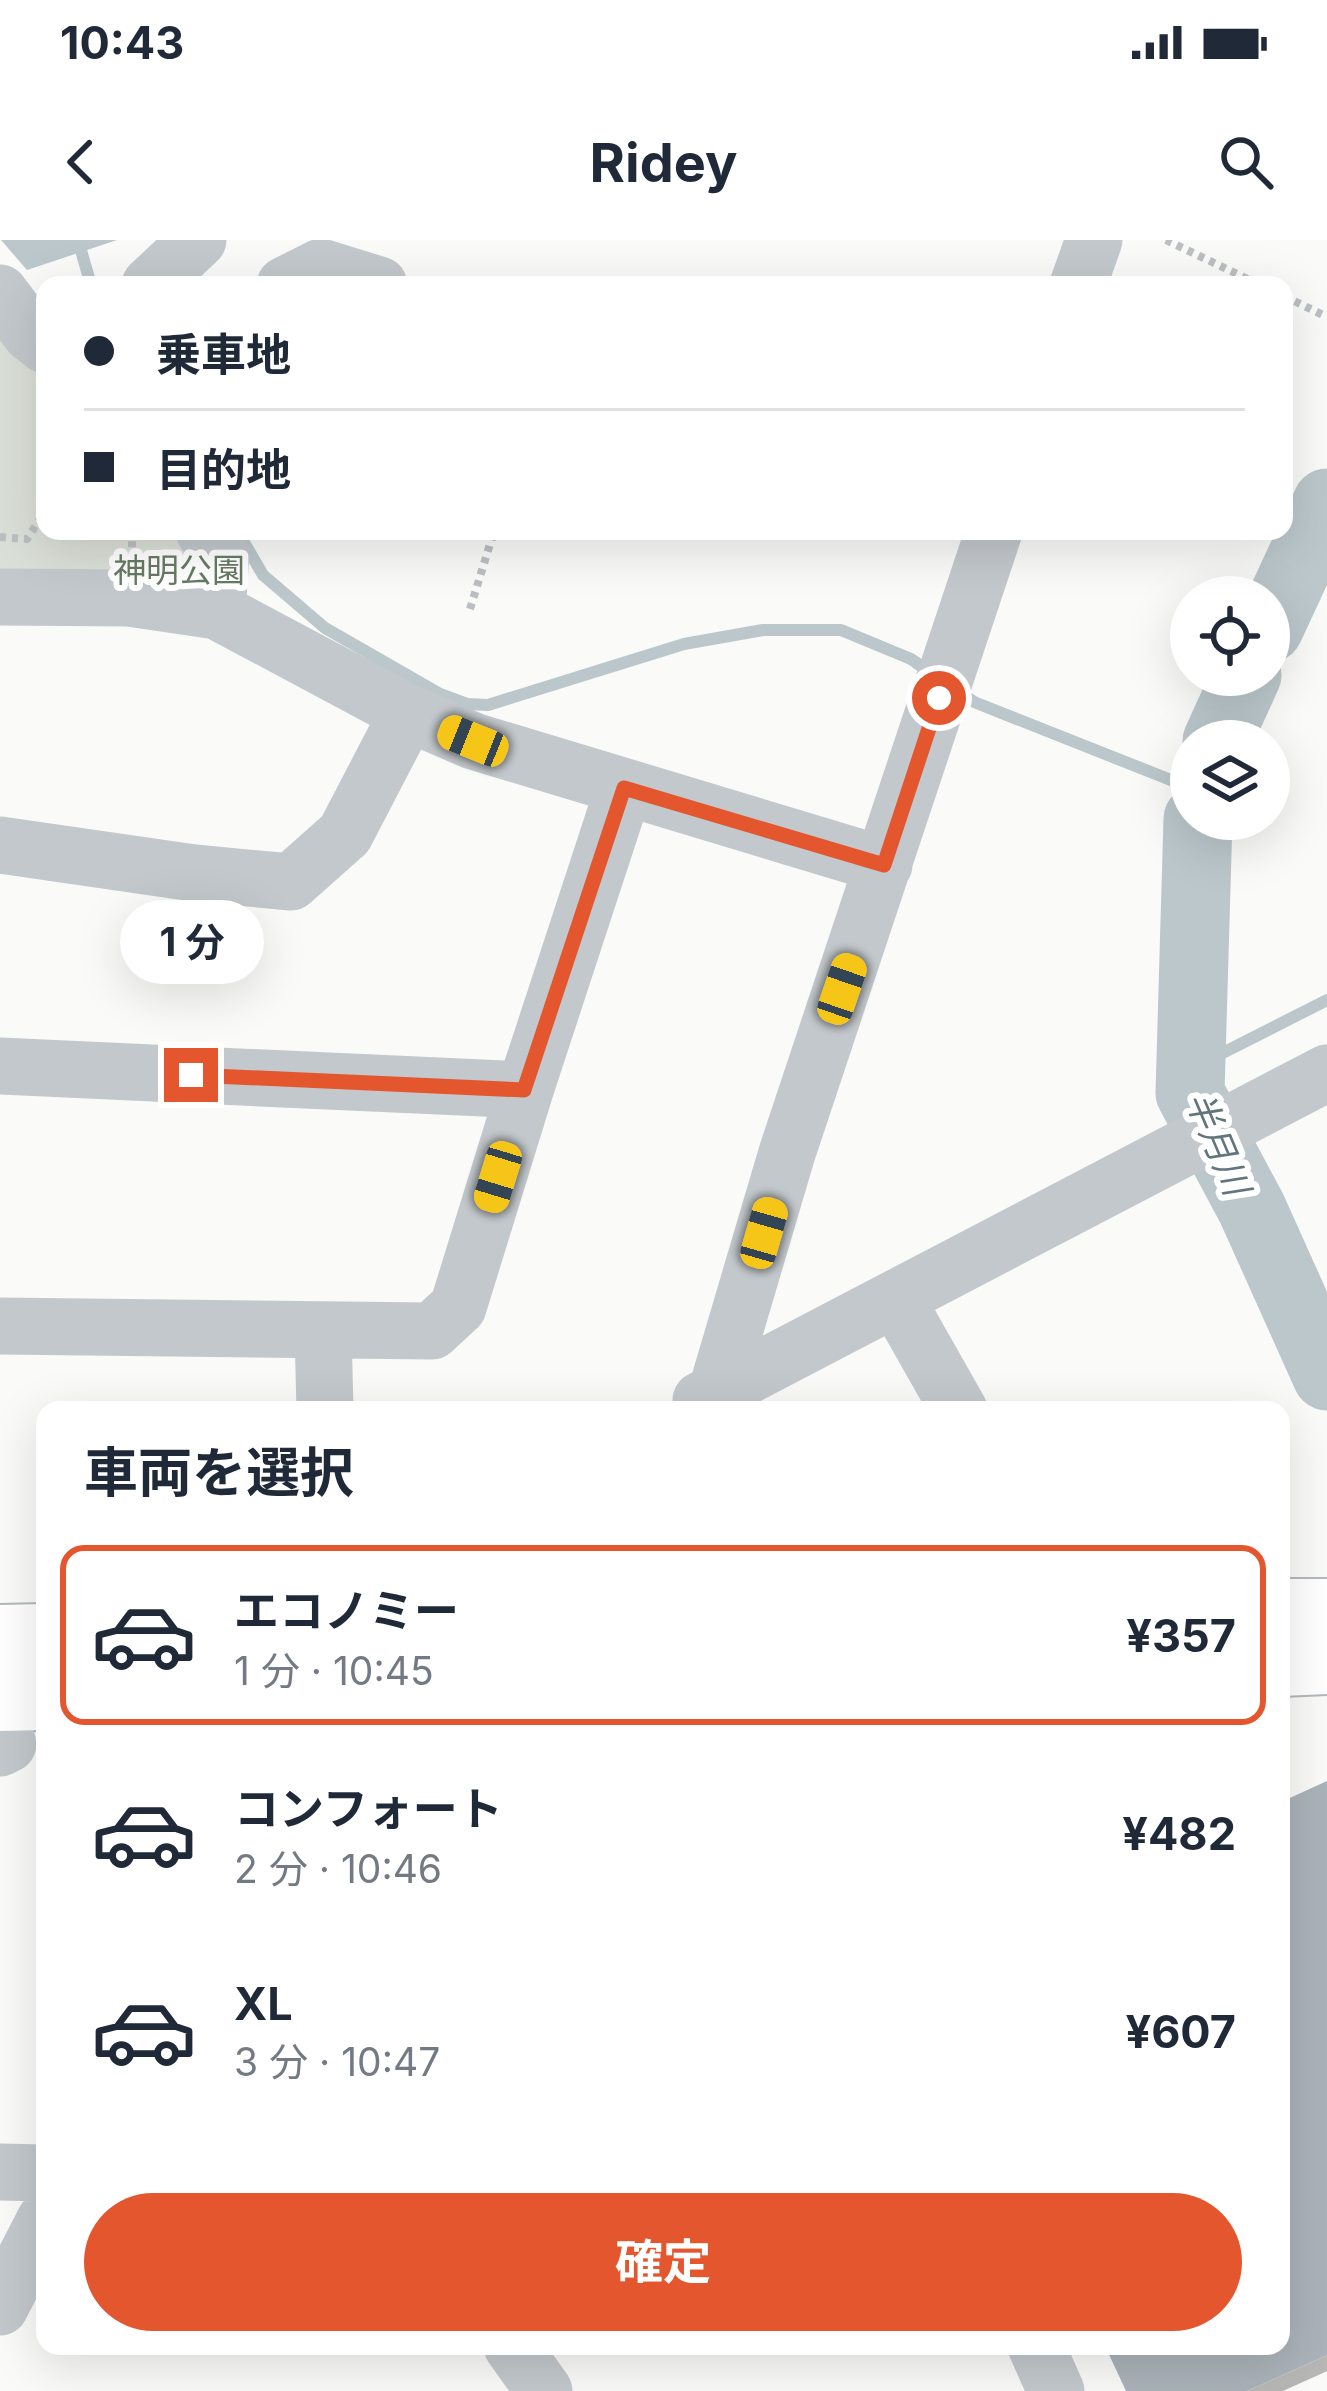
<!DOCTYPE html>
<html lang="ja">
<meta charset="utf-8">
<style>
:root{--surface:#fff;--page:#f6f6f7;--text:#1f2937;--muted:#747a83;--line:#e0e1e3;--accent:#e4572e}
body{margin:0;font-family:Inter,"Noto Sans JP",sans-serif;background:var(--page);color:var(--text);height:100vh;display:flex;flex-direction:column;font-size:45px;white-space:nowrap}
*{box-sizing:border-box;margin:0}
p{font-size:39px;color:var(--muted)}
.icon{flex:none;width:66px;height:66px;fill:none;stroke:currentColor;stroke-width:2;stroke-linecap:round;stroke-linejoin:round}
.map{position:relative;flex:1;overflow:hidden}
.details{position:absolute;left:36px;top:1161px;width:1254px;height:954px;display:flex;flex-direction:column;background:var(--surface);border-radius:24px;box-shadow:0 12px 48px #0002}
.details>*{flex:none}
.guide{position:absolute;left:36px;top:36px;width:1257px;height:264px;border-radius:24px;box-shadow:0 12px 48px #0002;display:grid;align-content:center;height:264px;padding:0 48px;background:var(--surface)}
.buttons{position:absolute;left:1170px;top:336px;display:grid;gap:24px}
.buttons a{display:grid;place-items:center;width:120px;height:120px;border-radius:50%;background:var(--surface);box-shadow:0 12px 48px #0002;font-size:60px}
.end{position:absolute;width:54px;height:54px;margin:-27px;border:15px solid #e4572e;background:#fff;box-shadow:0 0 0 6px #fff}
.from{border-radius:50%}
.bubble{position:absolute;height:84px;border-radius:42px;background:var(--surface);box-shadow:0 12px 48px #0002;font-size:39px;font-weight:700;line-height:84px;text-align:center}
.car{position:absolute;width:36px;height:72px;margin:-36px -18px;border-radius:15px;box-shadow:0 0 9px 3px #0007;background:linear-gradient(#f5c518 24%,#345 0 40%,#f5c518 0 76%,#345 0 86%,#f5c518 0)}
.guide b{display:flex;align-items:center;gap:42px;height:114px;font-size:45px}
.guide b+b{border-top:3px solid var(--line)}
.guide i{width:30px;height:30px;background:var(--text)}
ul{padding:0;list-style:none}
li{display:flex;align-items:center;gap:36px;height:180px;margin:0 24px 18px;padding:0 24px;border:6px solid transparent;border-radius:24px}
li div{flex:1}
li b{display:block;font-size:45px}
li em{font-style:normal;font-weight:700}
li.selected{border-color:var(--accent)}
li>.icon{width:108px;height:108px;stroke-width:1.5}
h2{padding:0 48px;font-size:54px;line-height:144px}
.cta{display:flex;gap:24px;margin-top:auto;padding:24px 48px}
.cta a{flex:1;height:138px;border-radius:72px;background:var(--accent);color:#fff;font-size:48px;font-weight:700;line-height:138px;text-align:center}
.status{display:flex;justify-content:space-between;align-items:center;height:84px;padding:0 60px;background:var(--surface);direction:ltr}
.status svg{height:33px;fill:currentColor}
header{display:flex;justify-content:space-between;align-items:center;height:156px;padding:0 48px;background:var(--surface);font-size:54px;font-weight:700}
.map>svg:first-child{display:block}
.green{fill:#dadfd7}
.water{fill:#bbc7cb}
.lines{fill:none;stroke-linecap:round;stroke-linejoin:round}
.stream{stroke:#bbc7cb;stroke-width:12}
.river{stroke:#bbc7cb;stroke-width:69}
.building{fill:#aab3b9;filter:url(#shadow)}
.highway-casing{stroke:#b4b9bd;stroke-width:70}
.path{stroke:#bbbfc2;stroke-width:8;stroke-dasharray:6 6;stroke-linecap:butt}
.minor{stroke:#c3c8cc;stroke-width:57}
.highway{stroke:#fff;stroke-width:66}
.route{stroke:#e4572e;stroke-width:15}
.labels{text-anchor:middle;stroke-width:12;stroke-linejoin:round;paint-order:stroke}
.park-label{font-size:33px;fill:#687a64;stroke:#fff}
.water-label{font-size:36px;font-style:italic;fill:#60757c;stroke:#fff}
</style>
<div class="status"><b>10:43</b><svg viewBox="0 0 49 12"><path d="M0 12V9h3v3zM5 12V6h3v6zM10 12V3h3v9zM15 12V0h3v12zM26 1h20v11H26zM47 4h2v5h-2z"/></svg></div>
<header><svg class="icon" aria-label="back" viewBox="0 0 24 24"><path d="M15 5l-7 7 7 7"/></svg>Ridey<svg class="icon" aria-label="search" viewBox="0 0 24 24"><circle cx="10" cy="10" r="6"/><path d="M15 15l6 6"/></svg></header>
<div class="map">
<svg width="1327" height="2151" viewBox="0 0 1327 2151">
<defs>
<filter id="shadow"><feDropShadow dx="7" dy="13" stdDeviation="0" flood-color="#0004"/></filter>
</defs>
<rect width="100%" height="100%" fill="#fafaf8"/>
<path class="green" d="M0,53L45,105V291H204L217,371L0,360Z"/>
<path class="water" d="M1,0H117L27,30Z"/>
<g class="lines">
<path class="stream" d="M78,0L91,45
M238,292L263,335L325,388L440,454L467,464L488,465L684,404L763,390H841L911,419L931,433
M958,451L974,462L1191,548
M1191,829L1327,760"/>
<path class="river" d="M1269,388L1327,263
M1217,501L1247,435
M1198,579L1190,853L1252,969L1327,1136"/>
</g>
<path class="building" d="M1327,1541V2115L1247,2151H1126L1105,2106H1281V1562Z"/>
<g class="lines">
<defs>
<path id="highway" d="M1281,1372H1327
M0,1398L45,1397
M1281,1423L1327,1421
M0,1458L45,1457"/>
</defs>
<use href="#highway" class="highway-casing"/>
<path class="path" d="M1166,0L1260,45
M1284,56L1327,77
M126,291L132,300V311
M0,297L27,299L45,271
M470,369L494,291"/>
<path class="minor" d="M150,45L198,0
M285,45L321,27L379,45
M1078,45L1094,0
M0,53L30,93L45,105
M204,291L221,315L217,371
M0,357L129,358L217,371L408,473L473,501L884,625
M0,605L194,633L291,642L345,594L408,473
M0,826L525,850
M896,1059L959,1170
M0,1086L432,1091L458,1067L525,850L624,548
M323,1090L325,1170
M701,1160L1327,833
M711,1170L787,913L994,291
M0,1508L8,1504
M0,1932L45,1933
M0,2067L45,1980
M512,2106L544,2151
M1036,2106L1056,2151"/>
<use href="#highway" class="highway"/>
</g>
<g class="lines">
<path class="route" d="M191,835L524,850L624,548L884,625L939,458"/>
</g>
<g class="labels">
<g class="park-label">
<text x="179" y="342">神明公園</text>
</g>
<g class="water-label">
<text transform="translate(1218 903) rotate(67)" y="13">半月川</text>
</g>
</g>
</svg>
<div class="buttons">
<a><svg class="icon" aria-label="locate" viewBox="0 0 24 24"><circle cx="12" cy="12" r="6"/><path d="M12 2v4M12 18v4M2 12h4M18 12h4"/></svg></a>
<a><svg class="icon" aria-label="layers" viewBox="0 0 24 24"><path d="M12 4l9 5-9 5-9-5zM3 14l9 5 9-5"/></svg></a>
</div>
<i class="end from" style="left:939px;top:458px"></i>
<i class="end" style="left:191px;top:835px"></i>
<div class="bubble" style="left:120px;top:660px;width:144px">1 分</div>
<i class="car" style="left:473px;top:501px;rotate:292deg"></i>
<i class="car" style="left:842px;top:749px;rotate:19deg"></i>
<i class="car" style="left:498px;top:937px;rotate:197deg"></i>
<i class="car" style="left:764px;top:993px;rotate:16deg"></i>
<div class="guide">
<b><i class="from"></i>乗車地</b>
<b><i></i>目的地</b>
</div>
<section class="details">
<h2>車両を選択</h2>
<ul>
<li class="selected"><svg class="icon" aria-label="car" viewBox="0 0 24 24"><path d="M5 17H2v-5l4-1 3-4h7l3 4 3 1v5h-3M9 17h6M6 11h13"/><circle cx="7" cy="17" r="2"/><circle cx="17" cy="17" r="2"/></svg><div><b>エコノミー</b><p>1 分 · 10:45</p></div><em>¥357</em></li>
<li><svg class="icon" aria-label="car" viewBox="0 0 24 24"><path d="M5 17H2v-5l4-1 3-4h7l3 4 3 1v5h-3M9 17h6M6 11h13"/><circle cx="7" cy="17" r="2"/><circle cx="17" cy="17" r="2"/></svg><div><b>コンフォート</b><p>2 分 · 10:46</p></div><em>¥482</em></li>
<li><svg class="icon" aria-label="car" viewBox="0 0 24 24"><path d="M5 17H2v-5l4-1 3-4h7l3 4 3 1v5h-3M9 17h6M6 11h13"/><circle cx="7" cy="17" r="2"/><circle cx="17" cy="17" r="2"/></svg><div><b>XL</b><p>3 分 · 10:47</p></div><em>¥607</em></li>
</ul>
<div class="cta"><a>確定</a></div>
</section>
</div>
